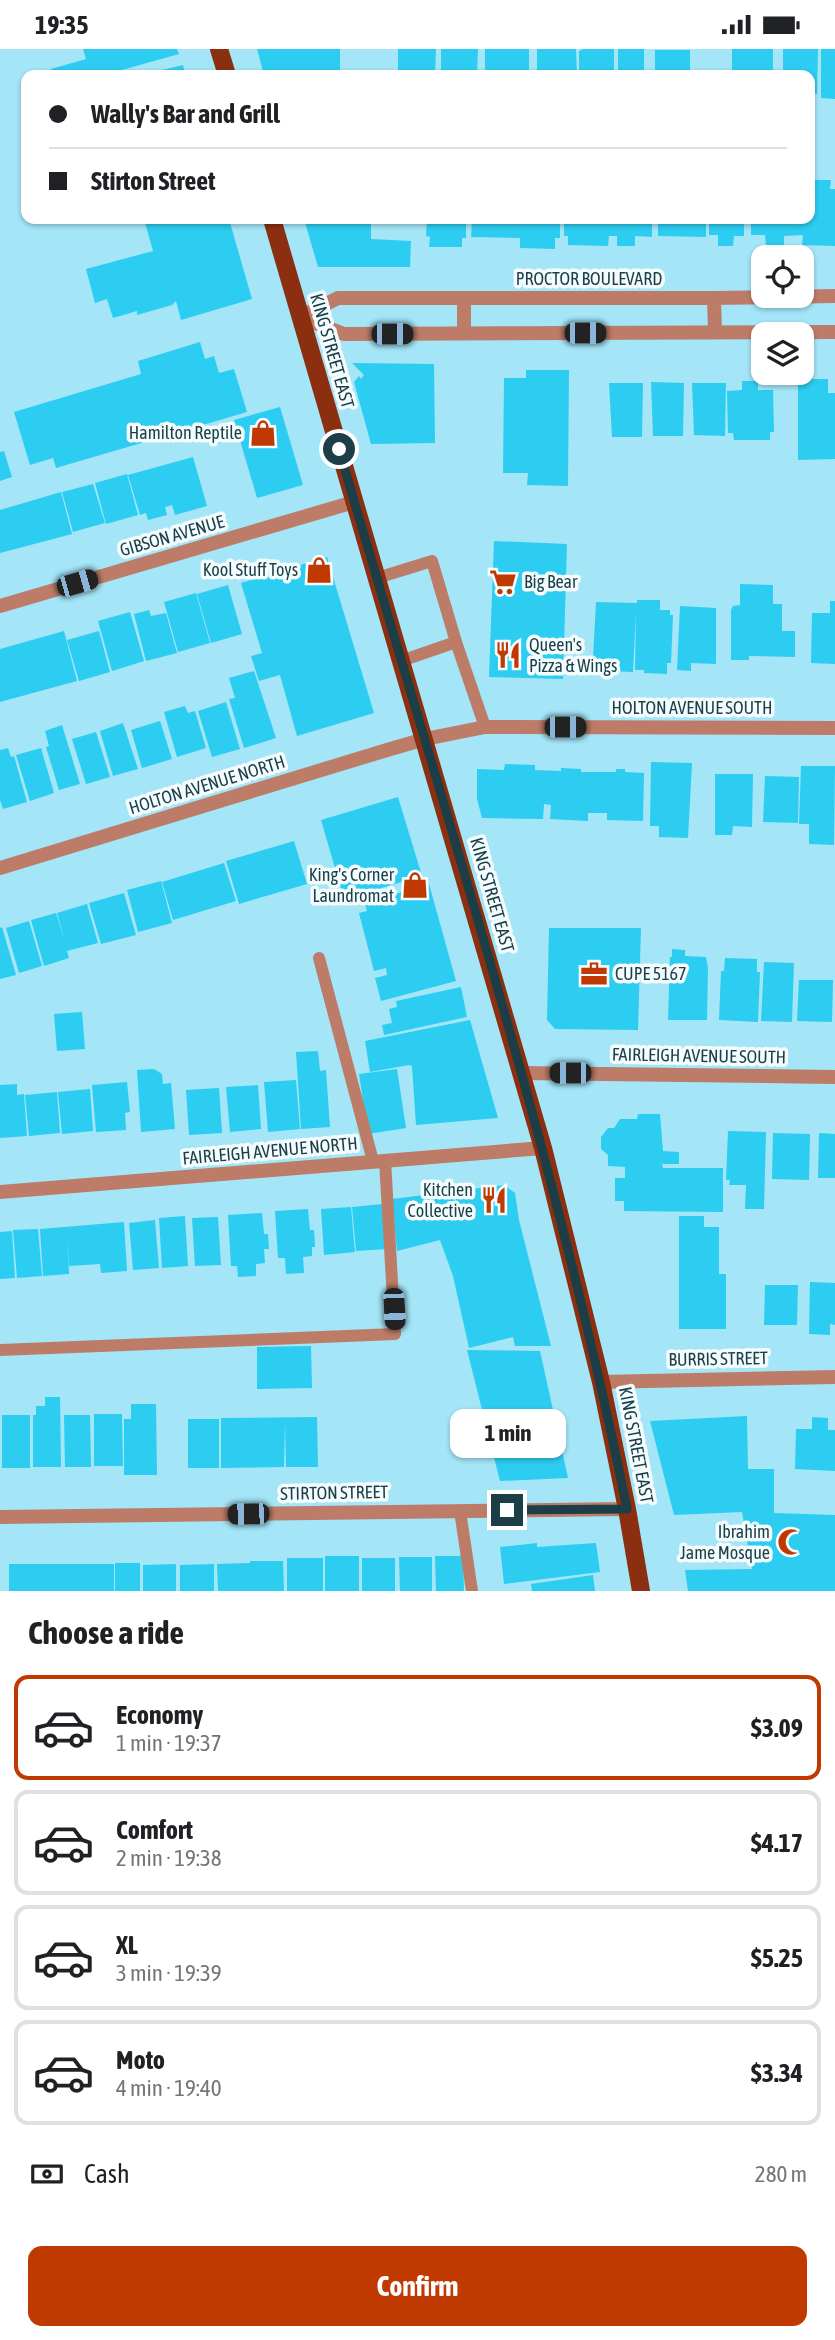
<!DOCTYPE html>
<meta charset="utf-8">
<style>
:root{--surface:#fff;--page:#f6f6f6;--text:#202124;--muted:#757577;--line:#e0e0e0;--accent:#c03900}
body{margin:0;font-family:"Asap Condensed",sans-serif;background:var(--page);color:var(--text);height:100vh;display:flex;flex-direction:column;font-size:26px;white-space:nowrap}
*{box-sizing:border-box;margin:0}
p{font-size:23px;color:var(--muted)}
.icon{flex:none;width:38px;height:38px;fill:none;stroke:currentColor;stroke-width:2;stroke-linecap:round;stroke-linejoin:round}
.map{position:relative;height:1542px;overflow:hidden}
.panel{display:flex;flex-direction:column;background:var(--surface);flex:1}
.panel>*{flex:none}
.guide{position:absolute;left:21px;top:21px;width:794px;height:154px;border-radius:14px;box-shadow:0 2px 5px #0004;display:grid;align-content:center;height:154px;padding:0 28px;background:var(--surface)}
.fabs{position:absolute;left:751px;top:196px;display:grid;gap:14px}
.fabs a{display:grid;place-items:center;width:63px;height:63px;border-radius:14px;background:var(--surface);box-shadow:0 2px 5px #0004;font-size:35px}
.end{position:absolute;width:32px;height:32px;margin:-16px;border:9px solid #1b3e47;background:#fff;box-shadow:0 0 0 4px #fff}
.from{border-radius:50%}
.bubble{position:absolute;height:49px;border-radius:14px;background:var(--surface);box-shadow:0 2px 5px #0004;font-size:23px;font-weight:700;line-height:49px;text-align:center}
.car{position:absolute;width:21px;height:42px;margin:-21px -10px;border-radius:9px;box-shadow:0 0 5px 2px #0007;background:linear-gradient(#222 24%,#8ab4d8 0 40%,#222 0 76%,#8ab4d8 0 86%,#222 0)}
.guide b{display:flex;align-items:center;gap:24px;height:66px;font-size:26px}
.guide b+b{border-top:2px solid var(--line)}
.guide i{width:18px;height:18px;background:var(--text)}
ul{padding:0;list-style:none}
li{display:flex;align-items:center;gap:21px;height:105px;margin:0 14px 10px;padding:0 14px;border:4px solid var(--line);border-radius:14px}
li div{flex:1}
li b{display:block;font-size:26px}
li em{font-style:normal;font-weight:700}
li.on{border-color:var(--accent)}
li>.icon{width:63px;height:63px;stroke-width:1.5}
h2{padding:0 28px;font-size:32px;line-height:84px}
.pay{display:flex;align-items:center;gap:18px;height:77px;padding:0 28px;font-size:26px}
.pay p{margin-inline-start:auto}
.primary-button{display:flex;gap:14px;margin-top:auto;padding:14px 28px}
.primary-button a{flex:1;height:80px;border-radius:14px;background:var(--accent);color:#fff;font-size:28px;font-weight:700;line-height:80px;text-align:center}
.status{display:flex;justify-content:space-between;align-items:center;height:49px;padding:0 35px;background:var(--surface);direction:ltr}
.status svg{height:19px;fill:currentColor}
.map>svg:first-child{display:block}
.building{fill:#2ccdf1}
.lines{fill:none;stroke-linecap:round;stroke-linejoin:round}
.lane{stroke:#bd7c68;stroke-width:12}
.street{stroke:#bd7c68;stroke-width:14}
.primary{stroke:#8b2f10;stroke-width:18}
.route{stroke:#1b3e47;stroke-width:9}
.labels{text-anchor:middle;stroke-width:7;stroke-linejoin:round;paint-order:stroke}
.street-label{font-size:18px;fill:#1b3e47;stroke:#f4fcfe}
.poi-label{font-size:18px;fill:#1b3e47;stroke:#f4fcfe;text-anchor:end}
</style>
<div class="status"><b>19:35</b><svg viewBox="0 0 49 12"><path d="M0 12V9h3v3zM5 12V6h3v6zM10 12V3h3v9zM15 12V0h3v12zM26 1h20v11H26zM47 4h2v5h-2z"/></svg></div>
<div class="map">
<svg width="835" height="1542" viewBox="0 0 835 1542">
<rect width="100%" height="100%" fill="#a4e5f8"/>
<path class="building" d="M83,0H177L179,5L104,26H53L51,20L86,10Z
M257,0H340V26H264Z
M398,0H436L435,26H398Z
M441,0H478L477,26H441Z
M485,0H529V26H485Z
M537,0H576L577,26H537Z
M583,0H614V26H579V2Z
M618,0H644V26H618Z
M732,0H773V26H732Z
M783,0H818L817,45H810V26H783Z
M821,0H835V50L821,49Z
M655,1H690V26H655Z
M183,16L185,26H146V25Z
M810,131H831L830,140H835V197L802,196L803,186L784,187V197H766L765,186H751V170H810Z
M144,170H229L252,250L181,271L176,252L172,256L137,266V262L113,269L107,250L95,254L86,220L153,202Z
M304,170H371V190L411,192L410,218H318Z
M427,170H466V189H462V198H429L430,188L426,187Z
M472,170H560V189H555V200L520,199V189L471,188Z
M564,170H652V188L635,187V197H617V187H609L608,197L568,196V187H564Z
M658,170H706V188L658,187Z
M709,170H744V187H734L733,197H718V186H709Z
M200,293L205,310L214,307L219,324L234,320L247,363L56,419L53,409L30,416L14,363L141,325L138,312Z
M352,314L434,315L435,394L371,395L354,333L359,327L361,330L364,326Z
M526,321H569L568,437L527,436L528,424H503L504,329H526Z
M798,330H828V344H835V410L798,411Z
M742,332H758V341H773L774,383H770V391H734L733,384H728L727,342L742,341Z
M651,333L684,334L683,387H653Z
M609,334H643L642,388H612Z
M692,334H726L725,387L694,386Z
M280,358L303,436L257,449L234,371Z
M4,402L12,428L0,432V403Z
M193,408L207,457L175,466L172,456L165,458L167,466L148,471L146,464L140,466L128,426Z
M127,425L138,466L106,475L95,434Z
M93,435L105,474L73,483L62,443Z
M61,443L72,485L0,504V461Z
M494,492L567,495L563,630L489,628Z
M327,508L374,664L297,687L280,626L259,632L251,607L262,604L241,534Z
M740,535L773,536V555H782V582H795V608L749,607V611H731V561L733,557L740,556Z
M228,536L242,585L211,594L197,545Z
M196,544L210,594L178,603L164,553Z
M637,551H660V561H670V566H673L671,614H667V625L644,624V621H635L636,564L633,623L610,622L611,611L593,610L596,553L637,554Z
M830,552H835V615L811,614L812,564H830Z
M680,557L716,559V615L691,614V622L677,621Z
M149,561L151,567L166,564L177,604L146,612L134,565Z
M130,563L144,612L112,622L98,572Z
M64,582L77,632L0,653V600Z
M99,582L110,623L79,632L67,591Z
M254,622L276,689L244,699L229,650L235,649L229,629Z
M226,653L240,700L212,708L198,662Z
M185,657L188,664L195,662L206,699L177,708L164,663Z
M160,672L172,710L142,719L131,681Z
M123,674L138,720L113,727L100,682Z
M62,676L80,735L59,741L46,698L49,697L45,682Z
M96,683L110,728L86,735L72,690Z
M8,699L11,708L14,707L27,753L3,760L0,751V701Z
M41,699L54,744L30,752L16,706Z
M651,713L692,714L688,789L659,788V777H650Z
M505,715L535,716V721L561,722V719L581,720V723H616V720H625V723L644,724L643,772L607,771V764H588V772L550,770L551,756L544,755L543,770L482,769L477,750V720L504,721Z
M801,717H835L834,796L809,795V775H799Z
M715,725H753L752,778L733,777L732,786H715Z
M765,727L799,728L798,774L763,773Z
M398,748L422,827L344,850L321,771Z
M294,792L307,835L239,855L226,812Z
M224,814L236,852L173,871L162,833Z
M161,832L172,874L138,883L127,841Z
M429,835L456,932L381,952L375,929L387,926L386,919L374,922L359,864L367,862L365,854Z
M124,844L136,886L101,895L89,854Z
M87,855L98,894L67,902L69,909L44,917L31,871L56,864L65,892L57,864Z
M29,872L42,917L19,924L6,879Z
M2,878L16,926L0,930V879Z
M549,879H641L638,981L555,980L547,971Z
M672,900L685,901V907L706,908L708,919L707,971H668L670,908H672Z
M725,909L757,910V923H760L758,973L719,971L721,922H724Z
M764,913L794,914L792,973L761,972Z
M799,931H833L832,973L797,972Z
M461,938L467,968L384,986L382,976L392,974L389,960L397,958L396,952Z
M82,963L85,1000L57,1002L54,965Z
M470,971L498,1069L416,1076L412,1017L409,1016L370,1023L365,992Z
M318,1002L320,1022L326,1021L330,1078L301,1080L296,1003Z
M154,1020L162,1025L163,1035L171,1034L175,1080L141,1083L137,1021Z
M397,1020L406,1079L368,1085L359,1025Z
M296,1031L300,1080L268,1083L264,1033Z
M127,1033L130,1063L125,1064L126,1081L96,1083L92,1036Z
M17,1035V1046L24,1045L27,1087L0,1089V1036Z
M258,1036L261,1080L230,1083L226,1038Z
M219,1039L222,1084L189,1086L186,1041Z
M90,1040L93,1082L62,1085L58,1043Z
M57,1043L60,1084L29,1087L25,1046Z
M638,1065H660L663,1102L679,1103V1115H662L663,1119H723V1163L624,1162V1152H615V1129H625V1118L608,1117V1106L601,1100V1088L608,1079H614L620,1070H637Z
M728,1082L766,1083L764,1160H745L746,1136H729L730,1131H726Z
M773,1084L810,1085L809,1131L772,1130Z
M819,1084L835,1085V1129H818Z
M504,1136L515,1144L519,1171L551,1297H515L513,1288L469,1299L453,1227L440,1191L397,1202L392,1150Z
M383,1155L387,1200L356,1202L352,1158Z
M351,1158L355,1203L324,1206L321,1160Z
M308,1160L310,1181H314L315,1198H312V1207L303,1208L304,1224L286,1225L285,1209H278L275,1162Z
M262,1164L264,1185H268L269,1200H264L265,1214L256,1215V1227L238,1228L237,1217H231L228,1166Z
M185,1167L188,1217L162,1219L159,1169Z
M679,1167H704V1178H719V1225H726V1280H679Z
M218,1168L221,1216L195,1217L192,1169Z
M155,1171L159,1219L133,1221L129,1174Z
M124,1173L127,1222L101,1224L100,1215L69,1217L67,1183L69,1225L43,1227L40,1180Z
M38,1180L42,1227L17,1229L13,1181Z
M12,1182L15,1229L0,1230V1183Z
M810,1233L835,1234V1276L830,1275V1286L809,1285Z
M765,1236H798L797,1276H764Z
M311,1297L312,1339L257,1340V1298Z
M467,1301L540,1302L568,1429L500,1432Z
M45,1348H60L61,1418H33V1366H36V1357H45Z
M131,1355H156L157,1426H124V1370H131Z
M94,1365H122L123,1417H94Z
M2,1366H30V1419H2Z
M64,1366H90L91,1418H65Z
M747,1367L748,1420H774V1464L835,1466V1542H688L685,1521L752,1520L742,1463L674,1466L650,1372Z
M317,1368L318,1418H286L285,1373L284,1418L221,1419V1369Z
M812,1368L828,1369V1381H835V1422L795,1420L796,1380H812Z
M188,1370H219V1419H188Z
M537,1494V1498L596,1494L600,1523L504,1535L500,1498Z
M325,1507H359V1542H325Z
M435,1507H463L464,1542H436Z
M399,1508H432V1542H400Z
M287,1509H323V1542H287Z
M362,1509H395V1542H362Z
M250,1512H283L284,1542H218L217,1515L250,1514Z
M115,1514H140V1542H115Z
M9,1515H114V1542H9Z
M176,1515V1542H143V1516Z
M214,1515V1542H180V1516Z
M593,1526L595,1542H532L531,1535Z"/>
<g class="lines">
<path class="lane" d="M377,529L432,512L456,593L485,678
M401,612L456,593
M319,909L373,1112
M0,1301L395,1285L385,1111
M460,1462L472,1542"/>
<path class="street" d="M464,249V284
M714,249L715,283
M300,268L338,249H714L835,247
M300,268L344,285L835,283
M0,557L354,453
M0,819L387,701L425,690L485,678L835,679
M521,1024L835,1028
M0,1143L543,1099
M601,1333L835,1328
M0,1468L627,1460"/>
<path class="primary" d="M219,0L227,26
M272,170L543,1099L601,1333L627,1460L641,1542"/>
</g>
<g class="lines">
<path class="route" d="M339,400C441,752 555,1101 627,1460L507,1461"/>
</g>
<defs>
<symbol id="shop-bare" viewBox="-9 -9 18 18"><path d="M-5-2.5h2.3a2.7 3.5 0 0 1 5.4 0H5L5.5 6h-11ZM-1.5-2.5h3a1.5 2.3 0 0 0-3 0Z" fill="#c03900" stroke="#f4fcfe" stroke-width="2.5" paint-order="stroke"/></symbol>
<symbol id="supermarket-bare" viewBox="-9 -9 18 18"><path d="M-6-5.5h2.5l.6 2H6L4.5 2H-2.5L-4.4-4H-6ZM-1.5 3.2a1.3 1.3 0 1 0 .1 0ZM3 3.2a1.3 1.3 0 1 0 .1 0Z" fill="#c03900" stroke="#f4fcfe" stroke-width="2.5" paint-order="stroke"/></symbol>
<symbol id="restaurant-bare" viewBox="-9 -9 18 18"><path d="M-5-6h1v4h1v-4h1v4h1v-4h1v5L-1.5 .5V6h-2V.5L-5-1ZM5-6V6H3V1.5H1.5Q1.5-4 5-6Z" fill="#c03900" stroke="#f4fcfe" stroke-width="2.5" paint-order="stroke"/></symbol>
<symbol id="office-bare" viewBox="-9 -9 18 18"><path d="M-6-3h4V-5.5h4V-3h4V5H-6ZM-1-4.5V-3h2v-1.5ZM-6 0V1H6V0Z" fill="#c03900" stroke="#f4fcfe" stroke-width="2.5" paint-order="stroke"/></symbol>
<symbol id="mosque-bare" viewBox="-9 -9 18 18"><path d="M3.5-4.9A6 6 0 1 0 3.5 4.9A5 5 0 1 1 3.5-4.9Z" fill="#c03900" stroke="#f4fcfe" stroke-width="2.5" paint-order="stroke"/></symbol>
</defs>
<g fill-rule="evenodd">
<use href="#shop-bare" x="244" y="365" width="38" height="38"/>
<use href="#shop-bare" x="300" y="502" width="38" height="38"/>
<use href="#supermarket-bare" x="484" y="514" width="38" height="38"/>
<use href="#restaurant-bare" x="489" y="587" width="38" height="38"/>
<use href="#shop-bare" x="396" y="817" width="38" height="38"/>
<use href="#office-bare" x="575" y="906" width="38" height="38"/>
<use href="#restaurant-bare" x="475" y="1132" width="38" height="38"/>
<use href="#mosque-bare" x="772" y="1474" width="38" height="38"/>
</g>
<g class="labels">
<g class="street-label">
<text x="589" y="236">PROCTOR BOULEVARD</text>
<text transform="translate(332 302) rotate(74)" y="6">KING STREET EAST</text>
<text transform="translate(172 487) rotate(-16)" y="6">GIBSON AVENUE</text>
<text x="692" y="665">HOLTON AVENUE SOUTH</text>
<text transform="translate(207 736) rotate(-17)" y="6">HOLTON AVENUE NORTH</text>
<text transform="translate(492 846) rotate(74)" y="6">KING STREET EAST</text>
<text transform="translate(699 1007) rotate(1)" y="6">FAIRLEIGH AVENUE SOUTH</text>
<text transform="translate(270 1102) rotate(-5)" y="6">FAIRLEIGH AVENUE NORTH</text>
<text transform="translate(718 1310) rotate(-1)" y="6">BURRIS STREET</text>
<text transform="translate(636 1396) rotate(79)" y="6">KING STREET EAST</text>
<text transform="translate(334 1444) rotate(-1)" y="6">STIRTON STREET</text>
</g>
<g class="poi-label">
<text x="242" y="390">Hamilton Reptile</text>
<text x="298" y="527">Kool Stuff Toys</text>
<text x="524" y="539" text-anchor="start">Big Bear</text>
<text x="529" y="602" text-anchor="start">Queen's<tspan x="529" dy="21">Pizza &amp; Wings</tspan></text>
<text x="394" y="832">King's Corner<tspan x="394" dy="21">Laundromat</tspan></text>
<text x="615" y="931" text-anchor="start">CUPE 5167</text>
<text x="473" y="1147">Kitchen<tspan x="473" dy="21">Collective</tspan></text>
<text x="770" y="1489">Ibrahim<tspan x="770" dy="21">Jame Mosque</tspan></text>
</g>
</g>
</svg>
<div class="fabs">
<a><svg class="icon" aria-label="locate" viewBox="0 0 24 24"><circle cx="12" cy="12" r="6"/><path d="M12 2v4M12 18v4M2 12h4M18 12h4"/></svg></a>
<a><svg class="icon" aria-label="layers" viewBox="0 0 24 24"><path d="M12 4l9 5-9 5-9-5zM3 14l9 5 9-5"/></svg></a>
</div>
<i class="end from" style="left:339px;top:400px"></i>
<i class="end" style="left:507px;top:1461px"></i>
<div class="bubble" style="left:450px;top:1360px;width:116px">1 min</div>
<i class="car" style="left:585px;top:284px;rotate:90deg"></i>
<i class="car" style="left:392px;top:285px;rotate:90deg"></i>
<i class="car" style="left:77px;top:534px;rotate:74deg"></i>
<i class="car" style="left:565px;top:678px;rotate:90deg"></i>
<i class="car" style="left:570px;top:1024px;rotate:270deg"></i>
<i class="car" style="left:394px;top:1260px;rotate:177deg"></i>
<i class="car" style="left:248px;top:1465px;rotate:269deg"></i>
<div class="guide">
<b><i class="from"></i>Wally's Bar and Grill</b>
<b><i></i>Stirton Street</b>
</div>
</div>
<section class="panel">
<h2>Choose a ride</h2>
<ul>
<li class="on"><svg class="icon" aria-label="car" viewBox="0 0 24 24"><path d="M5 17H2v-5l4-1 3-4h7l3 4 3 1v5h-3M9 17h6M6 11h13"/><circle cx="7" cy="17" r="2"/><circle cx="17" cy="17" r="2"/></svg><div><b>Economy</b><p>1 min · 19:37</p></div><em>$3.09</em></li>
<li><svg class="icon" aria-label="car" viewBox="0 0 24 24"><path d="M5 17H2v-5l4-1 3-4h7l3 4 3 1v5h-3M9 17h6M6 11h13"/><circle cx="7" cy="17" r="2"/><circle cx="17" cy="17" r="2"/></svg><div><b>Comfort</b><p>2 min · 19:38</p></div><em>$4.17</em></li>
<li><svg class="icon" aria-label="car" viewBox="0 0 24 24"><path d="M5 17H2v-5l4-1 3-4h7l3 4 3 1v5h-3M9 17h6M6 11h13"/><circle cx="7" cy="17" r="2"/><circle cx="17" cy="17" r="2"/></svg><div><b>XL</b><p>3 min · 19:39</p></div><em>$5.25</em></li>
<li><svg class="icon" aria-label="car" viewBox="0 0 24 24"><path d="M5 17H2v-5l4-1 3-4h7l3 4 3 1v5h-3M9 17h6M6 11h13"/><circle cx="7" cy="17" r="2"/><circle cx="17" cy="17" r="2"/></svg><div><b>Moto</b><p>4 min · 19:40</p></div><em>$3.34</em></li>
</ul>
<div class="pay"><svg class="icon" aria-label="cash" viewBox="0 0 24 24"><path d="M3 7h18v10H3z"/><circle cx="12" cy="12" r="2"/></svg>Cash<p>280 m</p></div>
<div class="primary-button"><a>Confirm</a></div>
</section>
